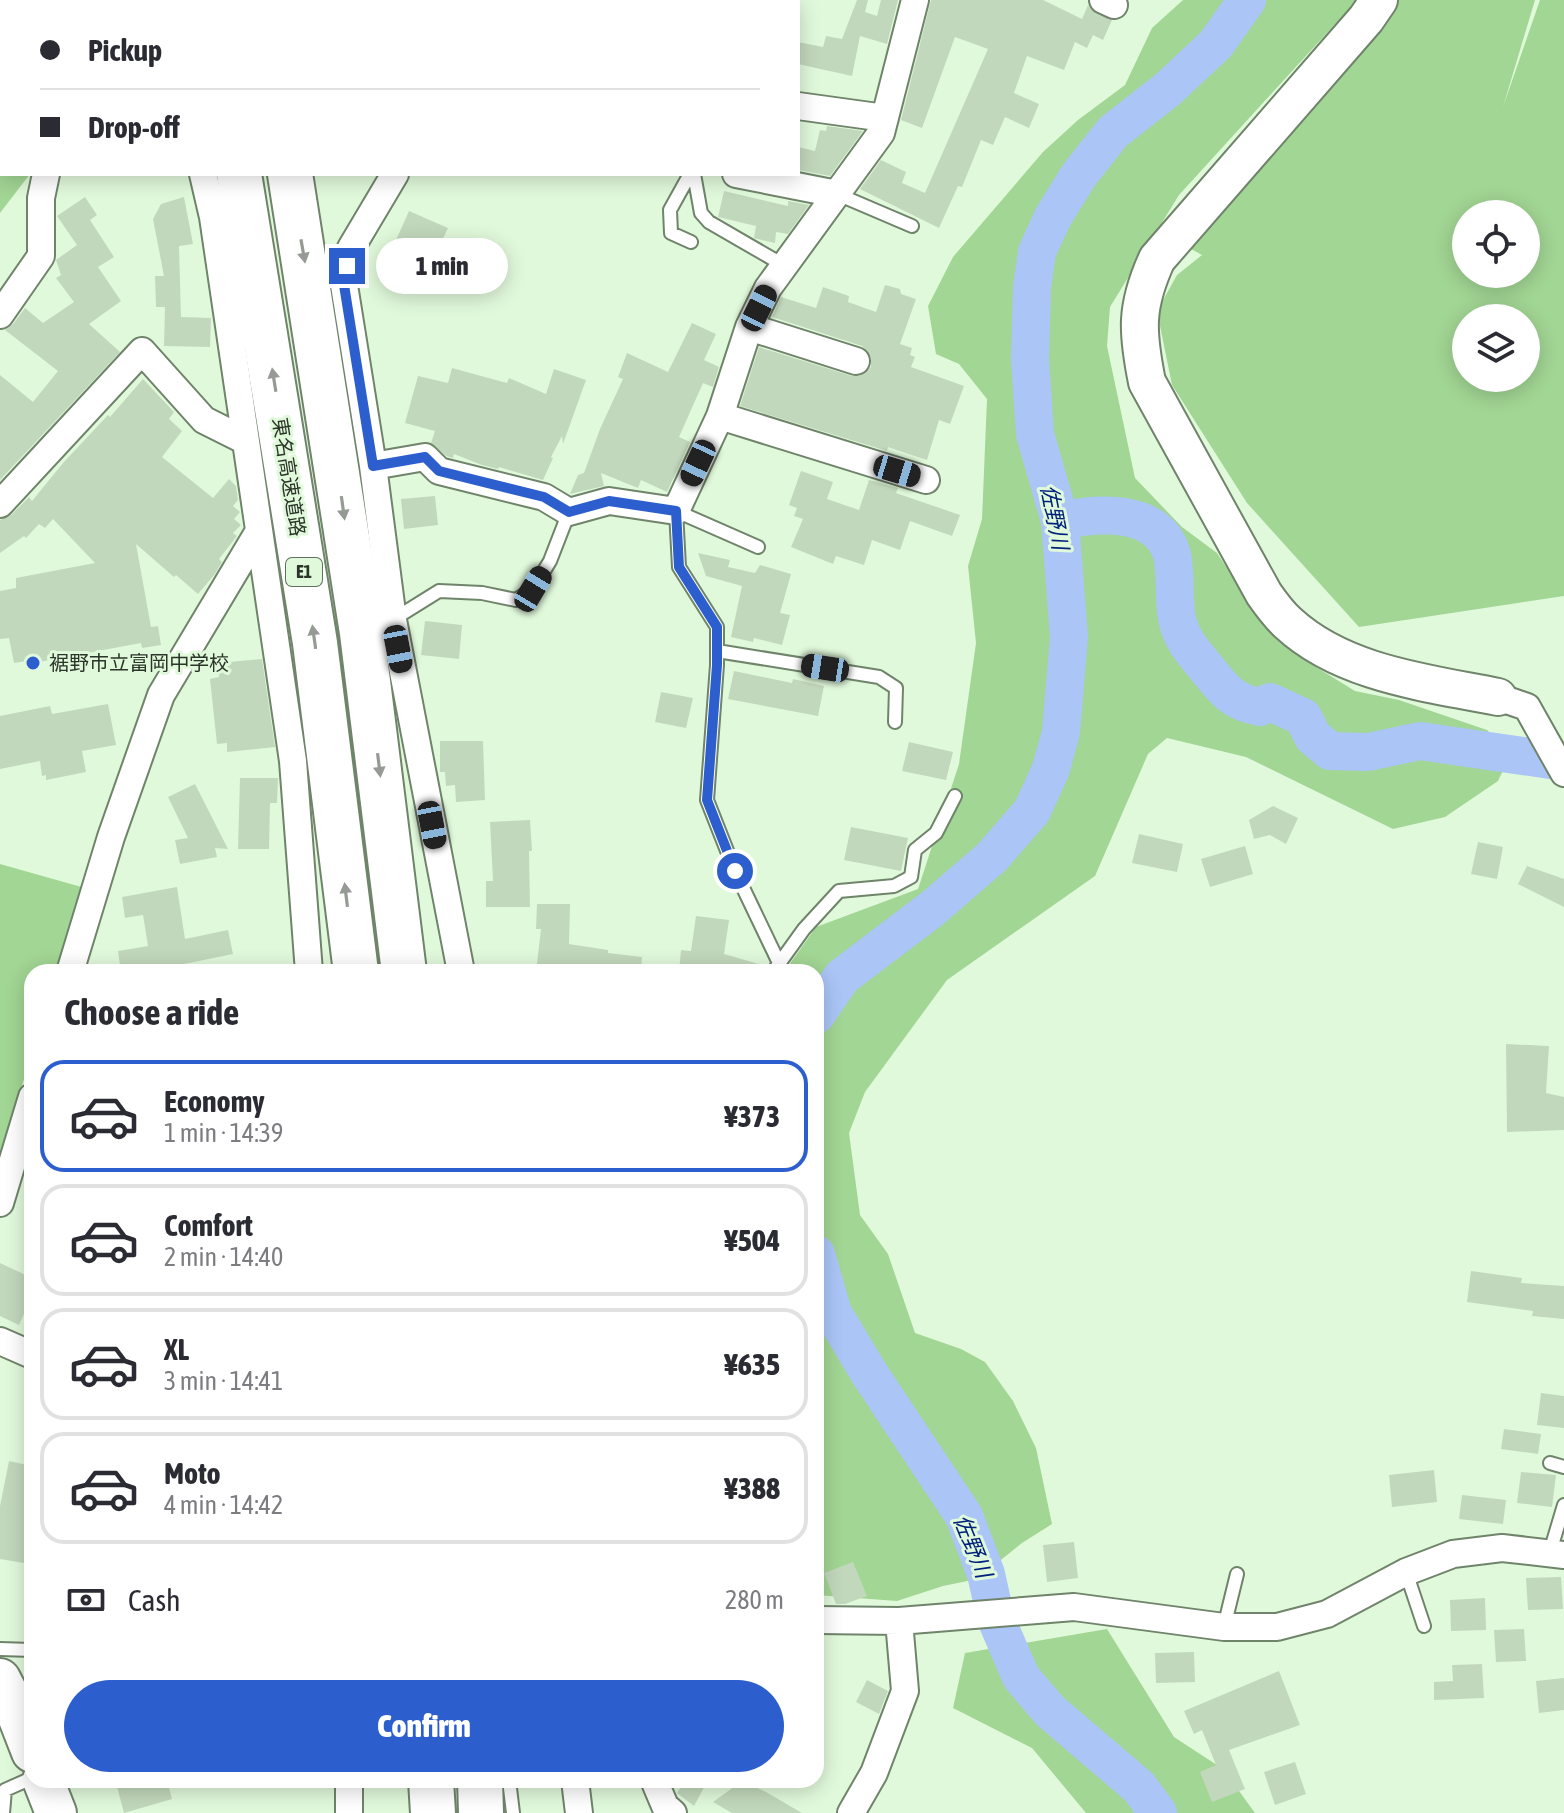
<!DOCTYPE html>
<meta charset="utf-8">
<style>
:root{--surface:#fff;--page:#f7f7f7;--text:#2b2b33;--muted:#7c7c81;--line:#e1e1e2;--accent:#2c5fcd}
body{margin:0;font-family:"Asap Condensed","Noto Sans JP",sans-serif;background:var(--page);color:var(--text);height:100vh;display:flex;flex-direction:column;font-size:30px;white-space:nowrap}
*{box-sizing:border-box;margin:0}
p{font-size:26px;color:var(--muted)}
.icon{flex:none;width:44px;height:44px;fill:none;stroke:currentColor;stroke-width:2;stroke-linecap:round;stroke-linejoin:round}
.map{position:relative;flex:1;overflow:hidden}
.panel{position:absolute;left:24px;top:964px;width:800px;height:824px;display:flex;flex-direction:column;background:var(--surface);border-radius:24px;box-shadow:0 4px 20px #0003}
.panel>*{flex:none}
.banner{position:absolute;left:0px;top:0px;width:800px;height:176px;box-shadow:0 4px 20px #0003;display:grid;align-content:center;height:176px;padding:0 40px;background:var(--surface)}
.controls{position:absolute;left:1452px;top:200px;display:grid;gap:16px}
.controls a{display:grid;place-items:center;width:88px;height:88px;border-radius:50%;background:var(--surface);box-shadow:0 4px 20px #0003;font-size:40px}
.end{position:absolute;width:36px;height:36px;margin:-18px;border:10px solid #2c5fcd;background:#fff;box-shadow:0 0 0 4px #fff}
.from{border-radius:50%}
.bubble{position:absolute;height:56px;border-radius:28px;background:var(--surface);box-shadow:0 4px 20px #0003;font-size:26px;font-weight:800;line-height:56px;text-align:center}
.car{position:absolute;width:24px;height:48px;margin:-24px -12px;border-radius:10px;box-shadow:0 0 6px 2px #0007;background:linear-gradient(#222 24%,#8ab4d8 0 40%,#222 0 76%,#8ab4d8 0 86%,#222 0)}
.banner b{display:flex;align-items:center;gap:28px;height:76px;font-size:30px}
.banner b+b{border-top:2px solid var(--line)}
.banner i{width:20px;height:20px;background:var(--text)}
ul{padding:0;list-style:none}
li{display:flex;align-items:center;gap:24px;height:112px;margin:0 16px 12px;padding:0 24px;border:4px solid var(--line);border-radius:24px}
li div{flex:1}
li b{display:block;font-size:30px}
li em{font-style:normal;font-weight:800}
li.active{border-color:var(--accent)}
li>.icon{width:72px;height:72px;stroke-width:1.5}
h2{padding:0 40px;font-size:36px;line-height:96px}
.pay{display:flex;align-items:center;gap:20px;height:88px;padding:0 40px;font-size:30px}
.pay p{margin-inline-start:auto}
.primary-button{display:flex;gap:16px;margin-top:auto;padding:16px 40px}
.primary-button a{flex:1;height:92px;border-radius:48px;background:var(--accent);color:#fff;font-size:32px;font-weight:800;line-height:92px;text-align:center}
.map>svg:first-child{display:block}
.green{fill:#a2d694;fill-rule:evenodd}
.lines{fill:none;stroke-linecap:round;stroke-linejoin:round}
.river{stroke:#abc5f7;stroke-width:38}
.building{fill:#c2d8bc}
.lane-casing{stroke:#6f846a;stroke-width:16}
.street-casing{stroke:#6f846a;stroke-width:30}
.secondary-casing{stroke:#6f846a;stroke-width:40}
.primary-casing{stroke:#6f846a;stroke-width:44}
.highway-casing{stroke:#6f846a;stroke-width:48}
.lane{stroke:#fff;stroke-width:12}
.street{stroke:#fff;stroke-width:26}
.secondary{stroke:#fff;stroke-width:36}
.primary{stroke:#fff;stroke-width:40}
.highway{stroke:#fff;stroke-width:44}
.oneway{fill:#959a94}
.route{stroke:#2c5fcd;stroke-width:10}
.poi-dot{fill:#2c5fcd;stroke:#e1f9db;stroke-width:3}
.labels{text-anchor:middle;stroke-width:6;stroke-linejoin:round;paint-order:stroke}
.shield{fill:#e1f9db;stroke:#626f5e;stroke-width:2}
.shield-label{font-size:18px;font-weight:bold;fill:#2b3428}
.street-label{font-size:20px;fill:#2b3428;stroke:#e1f9db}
.poi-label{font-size:20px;fill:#2b3428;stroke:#e1f9db;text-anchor:start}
.water-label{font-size:22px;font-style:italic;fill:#00227c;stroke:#e1f9db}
</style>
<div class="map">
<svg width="1564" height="1813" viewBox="0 0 1564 1813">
<rect width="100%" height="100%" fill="#e1f9db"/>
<path class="green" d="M1183,0H1357L1179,195L1110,307L1107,346L1135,478L1182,527L1217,553L1248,600L1316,667L1355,691L1399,700L1487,730L1511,754L1498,781L1445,817L1393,829L1246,757L1167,738L1148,754L1095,876L947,980L865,1092L849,1133L860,1215L888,1254L915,1333L961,1349L985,1362L1013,1401L1036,1448L1052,1524L1022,1543L977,1579L943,1586L897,1601L816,1595V972H784L816,927L918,889L959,764L976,643L968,566L982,519L987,399L959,364L936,354L928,306L953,257L1043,152L1078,120L1125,85L1152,28Z
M1383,0H1535L1503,107L1540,0H1564V596L1359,627L1247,503L1172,385L1157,311L1177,275L1202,255L1191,249L1244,159ZM1466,214H1526V274H1466ZM1466,318H1526V378H1466Z
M0,132L2,174H30L0,213Z
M0,864L85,888L58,972H32V1054L0,1154Z
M1107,1629L1174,1737L1223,1769L1255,1813H1086L1032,1748L953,1708L965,1653Z"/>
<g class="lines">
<path class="river" d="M1060,521C1096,513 1159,507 1172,555C1177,576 1172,601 1178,623C1183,642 1195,654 1207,669C1224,690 1232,702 1260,707L1270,702L1303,717L1313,737L1330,751L1368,752L1420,741L1564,762
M816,1015L842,977L933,908L992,857L1032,811L1051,769L1061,732L1069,637L1060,521L1035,434L1030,359L1032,287L1037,252L1053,217L1079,175L1113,132L1168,89L1216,44L1247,0
M816,1254L833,1313L869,1373L964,1516L986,1574L996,1619L1021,1677L1050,1711L1139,1787L1158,1813"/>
</g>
<path class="building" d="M857,0H868L865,12L877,16L881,0H898L887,44L860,36L852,76L798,64V42L823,47L826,36L842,39Z
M931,0H1043L1082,19L1088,5L1096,14L1112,20L1103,40L1093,35L1087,48L1075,42L1064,70L1027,56L1014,93L1039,104L1029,128L1005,117L993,145L981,140L962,187L958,186L939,228L860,189L881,160L906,172L902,183L925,193L988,49L955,37L922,128L901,120Z
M827,126L863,131L830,176L798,170V147L815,151L820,130L826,131Z
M724,191L788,206V201L809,205L788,234L776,232L775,243L754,238L756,226L718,217Z
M85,197L97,215L90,220L114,257L98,267L121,301L89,324L120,352L0,480V375L33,402L58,371L5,330L13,324L25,308L43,323L74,302L56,278L61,275L56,260L77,245L57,216Z
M184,197L193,244L179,246L181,317L211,318L210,347L164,346L165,307H156L155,276H164L153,219L161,204Z
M409,211L448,228L439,247L431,243L429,249L420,245L411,266L395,260L399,252L392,249Z
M885,285L900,289L901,294L916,299L900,344L912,348L910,355L915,357L911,367L964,386L950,424L939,420L927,460L888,447L887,451L740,406L759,347L852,376H860L871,367V357L862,346L772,317L781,297L816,308L823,287L849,296L848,302L876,312Z
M692,323L716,334L704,360L719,367L713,387L703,383L679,437L690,442L667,492L641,480L638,488L601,473L604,486L570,494L578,475L584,473L600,429L623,379L618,377L627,353L668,372Z
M452,368L507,383L509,378L546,394L554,369L586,380L563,444L562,436L551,457L553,458L543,480L499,467L498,469L482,465L454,454L453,458L446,456L431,443L435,431L405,423L418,376L448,383Z
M143,379L174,412L169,419L182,431L162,457L213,498L229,479L236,486L238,500L233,506L240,512L234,519L241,525L233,533L237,536L219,559L222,562L215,574L198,594L176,575L174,577L136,544L151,627L158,626L161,645L142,648L141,643L28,664L27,661L14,663L9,638L0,639V591L16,588V578L95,563L53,519L45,528L39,524L26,538L24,536L0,553V520L11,515L29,497L32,501L63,463L108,415L110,417Z
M801,471L833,482L827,499L859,510L869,480L898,488L896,493L960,515L952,536L910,521L900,550L872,540L864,565L836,556L833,564L791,547L803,519L794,516L797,508L789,505Z
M435,496L438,525L404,529L401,499Z
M698,553L730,560L728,567L755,573L760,565L791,574L780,613L790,615L782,645L754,638L753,642L731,637L742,586L706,576Z
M425,621L462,625L459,659L421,655Z
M262,659L275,747L227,752V743L217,744L210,679L219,677L218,663Z
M734,671L792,683L793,679L824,686L818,716L728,699Z
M661,692L693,698L686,728L655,722Z
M108,704L116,745L82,751L86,772L46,780V775L42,776L40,761L0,769V716L50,706L52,714Z
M440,741H483L485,800L456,802L455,785L446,786L445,772H440Z
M909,742L953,752L946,780L902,771Z
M240,778H278L277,803H270L269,849H238Z
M195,784L228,849L215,848L217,857L180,864L175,840L188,838L168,797Z
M1273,806L1298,818L1286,844L1270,835L1254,839L1249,820Z
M530,820L532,851H529L530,907H486V881H493L490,822Z
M851,827L908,838L901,871L844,860Z
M1139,834L1183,844L1177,872L1132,863Z
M1478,842L1503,847L1497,879L1471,874Z
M1245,846L1253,874L1210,887L1201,859Z
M1527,866L1564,879V907L1518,884Z
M177,887L185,939L228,930L233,954L184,964L185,972H121L118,951L148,946L143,915L125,918L122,897Z
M537,904H570L569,944L608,950V953L642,957L641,972H536L541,929H536Z
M696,916L729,920L724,954L766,966L764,972H679L681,950L691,951Z
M1506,1044L1549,1046L1546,1093L1564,1097V1130L1507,1132Z
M0,1263L32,1278V1296L19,1325L0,1316Z
M1471,1271L1522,1278L1521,1283L1564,1286V1319L1532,1316L1533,1311L1467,1302Z
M1541,1393L1564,1396V1428L1537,1425Z
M1504,1429L1541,1434L1538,1454L1501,1449Z
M9,1461L32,1466V1516L24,1563L0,1559V1506Z
M1434,1470L1437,1502L1392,1507L1389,1475Z
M1521,1472L1556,1475L1552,1507L1517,1503Z
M1462,1495L1506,1500L1503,1524L1459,1519Z
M1074,1542L1078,1578L1047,1582L1043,1545Z
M853,1562L867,1596L845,1604H836L824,1573Z
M1561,1577L1563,1609L1528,1610L1526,1578Z
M1485,1598L1486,1630L1451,1631L1450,1600Z
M1524,1629L1526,1661L1496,1662L1494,1630Z
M1194,1652L1195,1682L1156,1683L1155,1653Z
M1482,1664L1484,1698L1434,1700V1682L1453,1681L1452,1665Z
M1279,1671L1300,1725L1229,1750L1245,1789L1212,1802L1200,1772L1216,1765L1202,1730L1194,1734L1184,1711Z
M1564,1678V1710L1539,1713L1536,1681Z
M867,1680L888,1691L879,1714L856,1702Z
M1295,1762L1306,1794L1275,1805L1264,1772Z
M128,1780H167L172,1799L124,1813L116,1783Z
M685,1780H708L694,1806L677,1793Z
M742,1781L766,1792L802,1813H732L713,1802Z"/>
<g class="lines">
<defs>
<path id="lane" d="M690,174L670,210L671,233L691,242
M694,174L701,213L709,222L785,266
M837,194L912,226
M758,547L676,511L679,567L717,627V665L707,800L735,871L779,963
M394,619L439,591L482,593L516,600L533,589L550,561L569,512
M717,651L879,677L896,688L895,722
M773,972L804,929L839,891L894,886L911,877L915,850L936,833L955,796
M1550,1463L1564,1467
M1550,1552L1564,1505
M1406,1572L1424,1626
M1224,1627L1237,1574
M0,1649L32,1650
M509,1780L513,1813
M3,1813L5,1790L32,1778"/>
<path id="street" d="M120,0L125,2
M466,0L468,2
M1103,0L1114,5
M492,2V0
M798,106L885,118
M203,174L213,217L293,761L309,972
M395,174L351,248L344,285L373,466L393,620L461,972
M736,174L837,194
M0,315L41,256V198L46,174
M749,327L856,361
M720,416L926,480
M373,466L425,457L439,471L544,497L569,512L609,501L676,511L720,416L749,327L768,288L881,133L915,0
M0,504L142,351L204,420L246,441
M1498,697L1527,707L1564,773
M70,972L111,837L161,695L259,531
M0,1203L32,1097
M0,1341L32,1355
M816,1620L899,1621L1074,1607L1224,1627H1277L1327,1614L1406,1572L1453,1554L1502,1548L1564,1555
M575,1780L579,1813
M654,1780L665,1806L673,1813
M349,1813V1780
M851,1813L874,1773L905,1691L899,1621"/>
<path id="secondary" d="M1379,0L1366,19L1157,259C1135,307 1137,332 1147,382L1264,594C1271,604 1279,615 1288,623C1343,674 1428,683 1498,697"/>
<path id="primary" d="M0,1679L14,1706L32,1752
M43,1780L56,1813"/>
<path id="highway" d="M208,0L209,2
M259,0L260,2
M239,174L315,643L356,972
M290,174L362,633L404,972
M431,1780L433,1813
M480,1780L481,1813"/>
</defs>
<use href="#lane" class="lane-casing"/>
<use href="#street" class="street-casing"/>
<use href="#secondary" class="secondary-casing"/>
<use href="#primary" class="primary-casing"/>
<use href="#highway" class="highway-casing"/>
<use href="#lane" class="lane"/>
<use href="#street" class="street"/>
<use href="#secondary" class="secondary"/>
<use href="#primary" class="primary"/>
<use href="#highway" class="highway"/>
</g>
<defs><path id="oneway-solid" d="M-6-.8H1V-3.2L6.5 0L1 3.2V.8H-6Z" transform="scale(2)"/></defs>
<g class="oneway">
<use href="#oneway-solid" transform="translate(303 251) rotate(80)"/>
<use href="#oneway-solid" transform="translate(274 380) rotate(-99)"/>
<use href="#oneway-solid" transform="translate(343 508) rotate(82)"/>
<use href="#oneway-solid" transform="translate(314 637) rotate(-98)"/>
<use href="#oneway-solid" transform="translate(379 765) rotate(83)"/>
<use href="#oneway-solid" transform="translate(346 895) rotate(-97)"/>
</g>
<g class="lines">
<path class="route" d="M347,266L344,285L373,466L425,457L439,471L544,497L569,512L609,501L676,511L679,567L717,627V665L707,800L735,871"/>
</g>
<circle class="poi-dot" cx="33" cy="663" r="8"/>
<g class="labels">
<rect class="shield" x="286" y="558" width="36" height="28" rx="6"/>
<g class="shield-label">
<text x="304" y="578">E1</text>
</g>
<g class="street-label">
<text transform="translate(289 477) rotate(81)" y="7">東名高速道路</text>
</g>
<g class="poi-label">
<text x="49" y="670">裾野市立富岡中学校</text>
</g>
<g class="water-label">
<text transform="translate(1055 517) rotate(79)" y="8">佐野川</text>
<text transform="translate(973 1546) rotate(68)" y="8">佐野川</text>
</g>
</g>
</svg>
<div class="controls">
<a><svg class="icon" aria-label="locate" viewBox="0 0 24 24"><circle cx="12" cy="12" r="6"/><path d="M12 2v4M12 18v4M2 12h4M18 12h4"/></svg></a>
<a><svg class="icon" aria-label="layers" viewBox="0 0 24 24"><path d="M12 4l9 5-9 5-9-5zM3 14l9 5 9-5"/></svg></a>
</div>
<i class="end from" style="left:735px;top:871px"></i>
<i class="end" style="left:347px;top:266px"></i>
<div class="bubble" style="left:376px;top:238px;width:132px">1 min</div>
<i class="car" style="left:759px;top:308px;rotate:26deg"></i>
<i class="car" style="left:698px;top:463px;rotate:205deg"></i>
<i class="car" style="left:897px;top:471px;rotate:107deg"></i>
<i class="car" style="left:533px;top:589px;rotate:31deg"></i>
<i class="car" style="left:398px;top:649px;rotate:169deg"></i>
<i class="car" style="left:825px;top:668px;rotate:279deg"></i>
<i class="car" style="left:432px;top:825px;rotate:169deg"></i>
<div class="banner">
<b><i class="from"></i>Pickup</b>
<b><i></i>Drop-off</b>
</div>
<section class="panel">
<h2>Choose a ride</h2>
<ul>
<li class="active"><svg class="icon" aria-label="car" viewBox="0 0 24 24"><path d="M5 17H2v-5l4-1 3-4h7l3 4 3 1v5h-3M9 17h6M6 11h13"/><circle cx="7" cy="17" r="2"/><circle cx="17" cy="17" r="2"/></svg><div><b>Economy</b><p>1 min · 14:39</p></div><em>¥373</em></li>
<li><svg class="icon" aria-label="car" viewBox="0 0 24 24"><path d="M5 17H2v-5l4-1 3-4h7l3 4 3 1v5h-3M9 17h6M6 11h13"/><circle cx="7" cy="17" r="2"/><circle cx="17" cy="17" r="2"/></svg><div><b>Comfort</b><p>2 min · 14:40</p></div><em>¥504</em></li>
<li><svg class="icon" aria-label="car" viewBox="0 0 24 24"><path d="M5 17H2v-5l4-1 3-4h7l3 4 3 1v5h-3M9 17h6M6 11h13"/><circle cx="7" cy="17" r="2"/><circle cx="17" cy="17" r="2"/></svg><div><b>XL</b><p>3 min · 14:41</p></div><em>¥635</em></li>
<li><svg class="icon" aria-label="car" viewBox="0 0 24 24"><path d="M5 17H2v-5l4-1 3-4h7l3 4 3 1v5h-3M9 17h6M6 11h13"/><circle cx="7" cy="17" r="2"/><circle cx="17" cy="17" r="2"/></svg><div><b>Moto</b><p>4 min · 14:42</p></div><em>¥388</em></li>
</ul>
<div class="pay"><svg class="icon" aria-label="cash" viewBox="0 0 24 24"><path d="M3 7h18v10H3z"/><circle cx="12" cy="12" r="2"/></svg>Cash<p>280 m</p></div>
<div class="primary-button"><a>Confirm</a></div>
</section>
</div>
